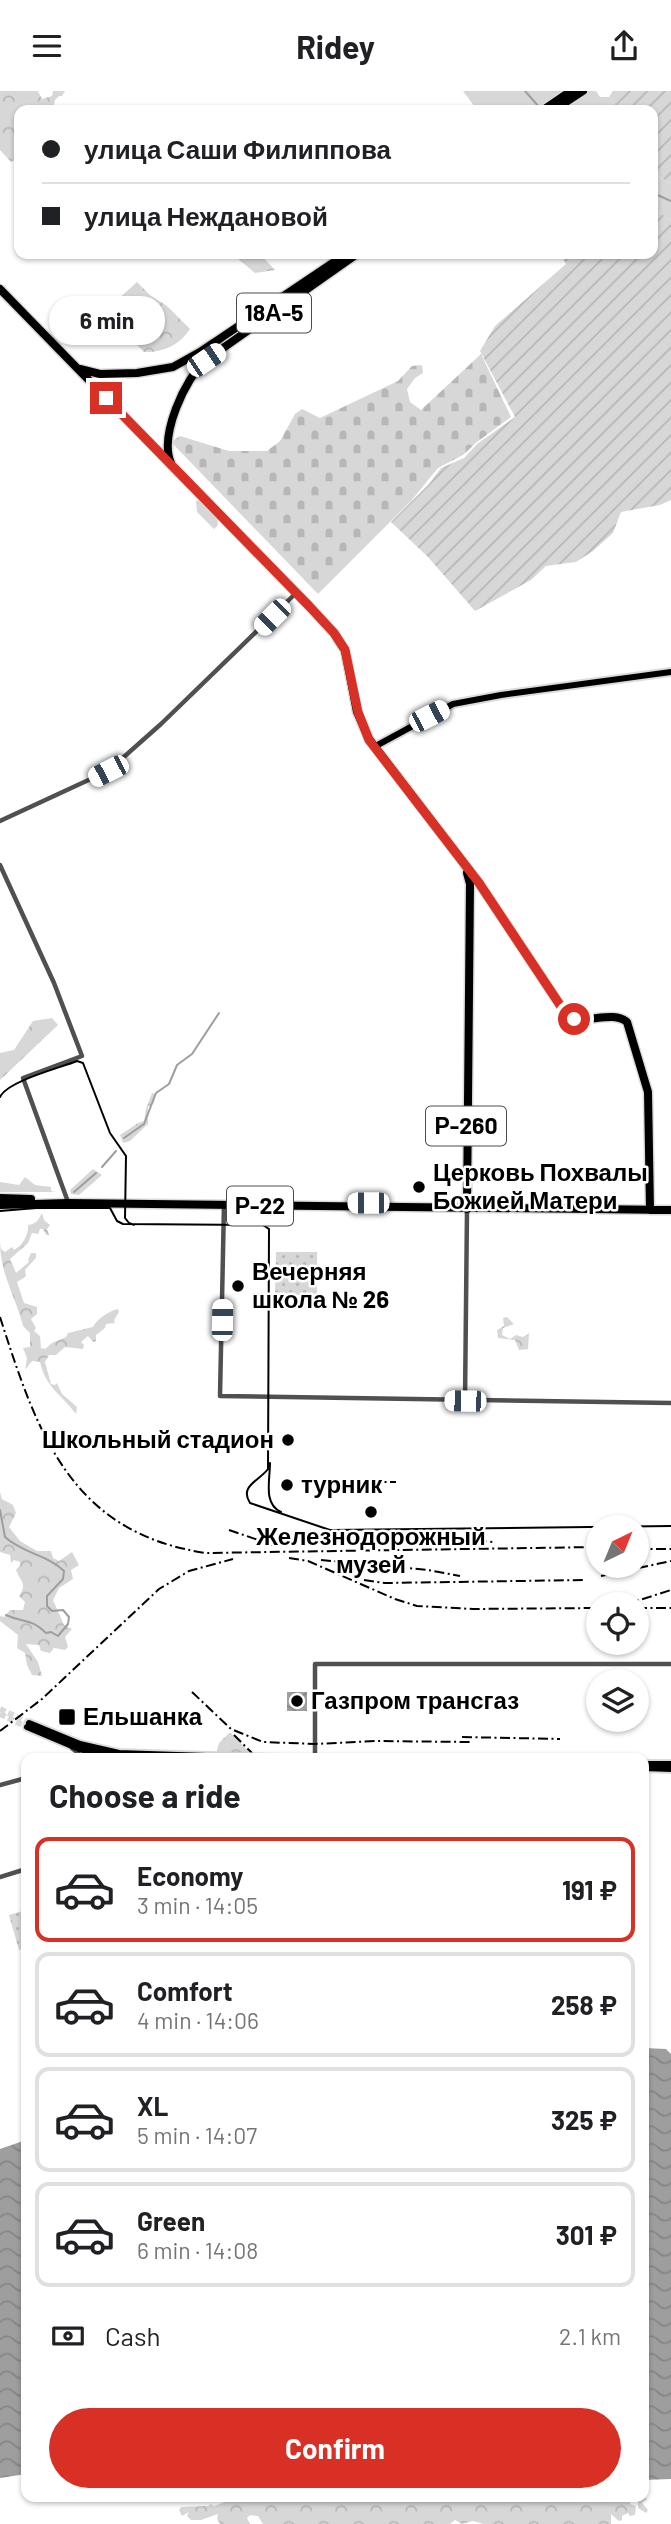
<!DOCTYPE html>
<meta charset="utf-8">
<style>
:root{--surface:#fff;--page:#f6f6f6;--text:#202124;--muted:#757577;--line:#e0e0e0;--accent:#d93025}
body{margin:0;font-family:Barlow,sans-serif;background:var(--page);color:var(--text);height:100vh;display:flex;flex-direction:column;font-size:26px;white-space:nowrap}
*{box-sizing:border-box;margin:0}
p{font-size:23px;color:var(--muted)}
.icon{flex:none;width:38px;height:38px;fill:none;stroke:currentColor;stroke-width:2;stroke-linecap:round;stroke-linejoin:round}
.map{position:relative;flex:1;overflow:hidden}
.side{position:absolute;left:21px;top:1662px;width:628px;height:749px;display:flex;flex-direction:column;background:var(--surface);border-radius:14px;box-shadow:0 2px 5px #0004}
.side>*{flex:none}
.guide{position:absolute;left:14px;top:14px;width:644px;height:154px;border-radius:14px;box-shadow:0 2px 5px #0004;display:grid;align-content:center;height:154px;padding:0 28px;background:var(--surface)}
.needle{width:46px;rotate:43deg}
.fabs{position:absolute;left:586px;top:1424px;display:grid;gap:14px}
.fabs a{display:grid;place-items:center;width:63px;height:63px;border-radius:50%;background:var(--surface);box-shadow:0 2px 5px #0004;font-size:35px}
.end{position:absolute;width:32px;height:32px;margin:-16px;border:9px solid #d93025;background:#fff;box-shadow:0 0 0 4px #fff}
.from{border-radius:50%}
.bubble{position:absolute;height:49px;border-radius:24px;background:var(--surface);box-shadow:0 2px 5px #0004;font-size:23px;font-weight:700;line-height:49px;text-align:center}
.car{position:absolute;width:21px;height:42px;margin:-21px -10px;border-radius:9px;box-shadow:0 0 5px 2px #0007;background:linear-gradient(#fff 24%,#345 0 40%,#fff 0 76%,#345 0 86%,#fff 0)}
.guide b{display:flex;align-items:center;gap:24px;height:66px;font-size:26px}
.guide b+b{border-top:2px solid var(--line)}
.guide i{width:18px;height:18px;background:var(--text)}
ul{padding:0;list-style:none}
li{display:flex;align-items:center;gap:21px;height:105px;margin:0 14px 10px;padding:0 14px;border:4px solid var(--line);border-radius:14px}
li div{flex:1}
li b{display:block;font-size:26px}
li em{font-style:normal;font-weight:700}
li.on{border-color:var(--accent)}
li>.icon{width:63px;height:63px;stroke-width:1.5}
h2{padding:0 28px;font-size:32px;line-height:84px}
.pay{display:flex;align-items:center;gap:18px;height:77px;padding:0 28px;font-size:26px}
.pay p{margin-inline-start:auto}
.cta{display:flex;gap:14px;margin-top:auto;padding:14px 28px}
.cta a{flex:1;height:80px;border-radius:42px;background:var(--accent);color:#fff;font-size:28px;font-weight:700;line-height:80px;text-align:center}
header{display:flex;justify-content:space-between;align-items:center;height:91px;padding:0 28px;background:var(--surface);font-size:32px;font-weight:700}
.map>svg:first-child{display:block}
.grass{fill:#d7d7d7}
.forest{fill:url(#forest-crowns)}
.cemetery{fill:url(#cemetery-stones)}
.park{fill:url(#park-dots)}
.garden{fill:url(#garden-furrows)}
.water{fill:url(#water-waves)}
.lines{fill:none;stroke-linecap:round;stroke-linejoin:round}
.stream{stroke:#9e9e9e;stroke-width:2}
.major-tunnel{stroke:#d9d9d9;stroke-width:6;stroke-dasharray:6 3;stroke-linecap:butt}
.major-casing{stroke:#dbdbdb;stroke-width:10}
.highway-casing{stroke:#dbdbdb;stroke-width:11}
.minor{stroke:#505050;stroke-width:4.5}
.major{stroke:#000;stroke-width:6}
.highway{stroke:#000;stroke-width:8}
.tram{stroke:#000;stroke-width:2}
.rail{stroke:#000;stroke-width:2;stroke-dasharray:10 3.5 2 3.5;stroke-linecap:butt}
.major-bridge-casing{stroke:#dbdbdb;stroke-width:10;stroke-linecap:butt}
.major-bridge{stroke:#000;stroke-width:6}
.route{stroke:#d93025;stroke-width:9}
.poi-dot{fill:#000;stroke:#fff;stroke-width:2.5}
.labels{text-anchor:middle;stroke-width:5;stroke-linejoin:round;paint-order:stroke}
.shield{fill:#fff;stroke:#4c4c4c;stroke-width:2}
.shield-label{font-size:23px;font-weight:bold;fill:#000}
.poi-label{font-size:24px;font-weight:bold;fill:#000;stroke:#fff;text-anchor:start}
</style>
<header><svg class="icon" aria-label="menu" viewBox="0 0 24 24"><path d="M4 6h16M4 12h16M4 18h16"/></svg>Ridey<svg class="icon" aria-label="share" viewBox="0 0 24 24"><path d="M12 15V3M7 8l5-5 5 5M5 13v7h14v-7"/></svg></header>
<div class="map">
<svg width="671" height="2433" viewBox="0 0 671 2433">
<defs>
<pattern id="forest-crowns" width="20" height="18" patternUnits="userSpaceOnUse" patternTransform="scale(1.75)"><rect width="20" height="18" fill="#d7d7d7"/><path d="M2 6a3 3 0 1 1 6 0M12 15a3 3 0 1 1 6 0" fill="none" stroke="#b7b7b7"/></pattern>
<pattern id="cemetery-stones" width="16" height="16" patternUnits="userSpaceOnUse" patternTransform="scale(1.75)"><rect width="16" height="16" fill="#d7d7d7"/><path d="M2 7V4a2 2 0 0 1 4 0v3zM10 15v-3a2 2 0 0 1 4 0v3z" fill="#b7b7b7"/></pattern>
<pattern id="park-dots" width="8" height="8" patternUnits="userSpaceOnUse" patternTransform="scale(1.75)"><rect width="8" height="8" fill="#d7d7d7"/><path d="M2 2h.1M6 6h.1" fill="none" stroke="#b7b7b7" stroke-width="1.8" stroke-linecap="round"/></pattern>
<pattern id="garden-furrows" width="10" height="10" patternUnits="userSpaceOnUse" patternTransform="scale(1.75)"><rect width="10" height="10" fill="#d7d7d7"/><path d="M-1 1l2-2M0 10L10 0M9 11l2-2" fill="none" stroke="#b7b7b7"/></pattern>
<pattern id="water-waves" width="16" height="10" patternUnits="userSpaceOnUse" patternTransform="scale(1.75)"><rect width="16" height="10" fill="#9e9e9e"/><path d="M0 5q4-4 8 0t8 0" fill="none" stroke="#868686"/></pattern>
</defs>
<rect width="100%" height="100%" fill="#fff"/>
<path class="grass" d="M463,0H596L600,6H609L618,19H477Z
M653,79L659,86L671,93V130L653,116Z
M199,409L217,426L218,434L214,438L197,421L196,410Z
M25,1086L35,1094L51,1096V1100L56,1101H0V1091L19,1094Z"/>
<path class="forest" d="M0,0H38L42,8L52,5L53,0H65L62,5H59L55,9L53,19H19V66L11,71L0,59Z
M232,163H260L275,179L255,182Z
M137,191L150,204L167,215L190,238C180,254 162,262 144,261L105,220Z
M52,927L58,934L0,989V962L14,959L33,930Z
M152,1002L155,1003L154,1012L148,1016V1033L130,1050L123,1052L120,1044L138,1032L144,1030L146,1018Z
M93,1078L102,1084L79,1104L71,1103L70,1099Z
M42,1122L44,1129L50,1134L47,1138L49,1144H46L43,1138H40L38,1143L32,1142L28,1152L10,1168L16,1182L29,1171L28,1169L31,1162H36V1167L25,1179L26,1185L17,1191L24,1212L37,1216V1223L31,1228L36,1237L34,1240L40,1245L41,1257L45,1258L52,1252L66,1246L68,1242L93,1236C97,1228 109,1220 118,1218L119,1221L114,1229L115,1232L106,1233L105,1237L96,1244V1250L93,1251L88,1245L81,1251L84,1254L83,1258L65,1256L56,1264H49L45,1271L51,1293L55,1294L57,1292L62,1303L77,1316L76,1323C61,1303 46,1297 40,1271L32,1270L25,1279L27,1267L23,1257L30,1256V1242L23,1235C16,1207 0,1182 0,1152L1,1158L5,1161L12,1156L14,1159C23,1154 29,1143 28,1134C36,1133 38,1130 42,1122Z
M507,1226L514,1233L503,1237L502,1244L510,1248L516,1244L523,1246L529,1242L528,1258L519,1259L515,1249L498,1247L497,1239L504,1235L503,1227Z
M0,1401L2,1408L13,1414L16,1422L9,1436L20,1450L37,1460H51L53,1467L59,1470L72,1461L79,1474L71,1479L73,1488L59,1497L53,1509L64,1534L72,1538L65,1546L68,1556L65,1559L54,1557L50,1562L41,1560L39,1554L26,1553L38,1571L42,1585L32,1584L27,1574L25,1562L17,1557L18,1544L0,1530V1525L4,1526L10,1519H23L25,1511L19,1505C28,1493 20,1490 16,1479L20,1474V1471L14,1469L11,1472L10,1464L0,1461Z
M229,1642H231L252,1664L216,1663L219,1652Z
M644,2405L647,2408L642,2412L648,2419L646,2422L638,2417V2408L631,2407L630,2413L636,2415L635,2424L630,2425L628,2422L622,2425V2429L619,2430L611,2423V2433H484L473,2430L462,2433L455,2429L450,2433H263L258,2425L250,2424L247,2427L250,2433H220L217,2428L218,2423L201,2429H191L187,2425L189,2421L182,2425L179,2419L181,2416L208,2415L211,2413L214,2415L239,2406Z"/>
<path class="cemetery" d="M481,263L511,326L477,351L463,364L438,377L411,410L318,503L171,351L180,345L229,360H267L280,350L295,323L302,318L320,327L398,290L412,275L422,274L423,282L415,287L407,298L410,311L421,319Z"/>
<path class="park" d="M276,1161H317V1204H275Z
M26,1819V1857L19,1859L9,1824Z"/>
<path class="garden" d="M613,0H671V93L659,86L653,79V19H618L609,6Z
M653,116L671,130V409L660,414L621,421L613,442L593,460L576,471L546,475L531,489L475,520L428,466L391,431L429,393L441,377L464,367L477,353L515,326L480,260L495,235L566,173L561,163H653Z"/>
<path class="water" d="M287,1601H307V1620H287Z
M644,1957L666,1958L671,1963V2388L644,2389Z
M26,2049V2383L0,2387V2058Z"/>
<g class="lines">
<path class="stream" d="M525,0L540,17
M653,102L671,110
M124,1047L144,1033L156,1002L169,993L177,974L192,963L219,922
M102,1076L116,1060
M74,1101L96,1082
M0,1419L5,1446C22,1462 48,1464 64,1480L63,1488L47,1505V1515L52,1520L63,1519L69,1526L68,1533L58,1545L51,1541L46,1542C29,1526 25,1533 6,1524"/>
<path class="major-tunnel" d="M0,1618L29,1632
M0,1623L27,1636"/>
<defs>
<path id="major" d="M374,656L453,613L501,604L671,581
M29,1632L80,1653L119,1662L236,1666
M27,1636L79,1658L123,1668
M280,1667L347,1668
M644,1673H671
M644,1677L671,1678"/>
<path id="highway" d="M543,19L571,0
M554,19L583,0
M0,198L309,515L334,542L345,559L357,621L369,648L479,792L566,923C583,936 611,918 627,931L648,1001L650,1119
M80,278L100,283L137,282L173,276L200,261L346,163
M171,372C159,345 185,287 206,269L357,163
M0,1107L31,1108
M0,1114L68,1112L671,1119
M467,1118L470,793L467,782"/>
</defs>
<use href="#major" class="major-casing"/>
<use href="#highway" class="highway-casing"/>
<path class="minor" d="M0,730L108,680L161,633L295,503
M0,774L54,892L82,965L23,987L68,1111
M224,1114L220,1305L671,1312
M465,1310L467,1119
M72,1657L78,1662V1668
M315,1667V1573H671
M0,1694L26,1687
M0,1786L26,1778"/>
<use href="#major" class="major"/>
<use href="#highway" class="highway"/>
<path class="tram" d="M0,1006C7,990 60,977 77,970L83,972L110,1042L126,1065L125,1127L129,1132L134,1134
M0,1120L36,1117H110L117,1130L123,1133L263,1134L269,1138L268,1378C259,1390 239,1395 250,1412L330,1439L671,1435
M270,1372C270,1389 263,1413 281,1421"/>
<path class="rail" d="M0,1226C37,1341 70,1442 206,1462L598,1456
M371,1391H396
M229,1439L276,1455
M458,1447L493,1451
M637,1458H671
M289,1467L308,1470L395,1508L417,1515L473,1518L598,1517
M321,1469L428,1479L460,1485
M601,1485L671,1470
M364,1489L385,1492L585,1489
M624,1514L671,1499
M637,1517H671
M192,1601L231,1638L263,1651L315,1653L375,1650L470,1651
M0,1640L42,1608L159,1498L189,1480L233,1468
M234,1644L252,1662
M462,1646L560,1648"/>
<defs>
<path id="major-bridge" d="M236,1666L280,1667"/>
</defs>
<use href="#major-bridge" class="major-bridge-casing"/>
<use href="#major-bridge" class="major-bridge"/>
</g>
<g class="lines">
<path class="route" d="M106,307L309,515L334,542L345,559L358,621L369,649L479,792L566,923L574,928"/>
</g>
<g class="poi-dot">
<circle cx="419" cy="1096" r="7"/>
<circle cx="238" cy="1195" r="7"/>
<circle cx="288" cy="1349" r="7"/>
<circle cx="287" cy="1394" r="7"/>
<circle cx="371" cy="1421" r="7"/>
<circle cx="297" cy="1610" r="7"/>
<rect x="58" y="1617" width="18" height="18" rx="3.5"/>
</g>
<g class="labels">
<g class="shield">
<rect x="237" y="202.5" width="74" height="39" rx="5"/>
<rect x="426" y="1015.5" width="80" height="39" rx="5"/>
<rect x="227" y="1095.5" width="66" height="39" rx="5"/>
</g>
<g class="shield-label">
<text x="274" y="230">18А-5</text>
<text x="466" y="1043">Р-260</text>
<text x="260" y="1123">Р-22</text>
</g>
<g class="poi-label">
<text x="433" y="1090">Церковь Похвалы<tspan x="433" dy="28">Божией Матери</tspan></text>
<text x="252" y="1189">Вечерняя<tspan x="252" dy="28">школа № 26</tspan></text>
<text x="274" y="1357" text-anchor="end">Школьный стадион</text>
<text x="301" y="1402">турник</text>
<text x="371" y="1454" text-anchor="middle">Железнодорожный<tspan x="371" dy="28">музей</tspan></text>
<text x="311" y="1618">Газпром трансгаз</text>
<text x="83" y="1634">Ельшанка</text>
</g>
</g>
</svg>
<div class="fabs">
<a><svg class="needle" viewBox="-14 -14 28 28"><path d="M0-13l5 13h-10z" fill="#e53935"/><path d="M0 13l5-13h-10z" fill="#757577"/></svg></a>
<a><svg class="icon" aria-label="locate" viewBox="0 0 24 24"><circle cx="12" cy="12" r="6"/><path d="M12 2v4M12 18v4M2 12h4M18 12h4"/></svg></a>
<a><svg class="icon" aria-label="layers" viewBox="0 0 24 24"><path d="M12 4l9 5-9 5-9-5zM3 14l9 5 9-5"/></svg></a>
</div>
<i class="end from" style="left:574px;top:928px"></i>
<i class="end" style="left:106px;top:307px"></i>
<div class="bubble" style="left:49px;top:205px;width:116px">6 min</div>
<i class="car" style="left:206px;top:269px;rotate:56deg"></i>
<i class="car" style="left:272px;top:526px;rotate:225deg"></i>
<i class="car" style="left:429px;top:625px;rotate:63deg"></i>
<i class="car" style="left:108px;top:680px;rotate:243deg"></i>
<i class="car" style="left:368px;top:1112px;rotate:270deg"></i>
<i class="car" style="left:222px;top:1229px;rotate:1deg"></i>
<i class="car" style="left:465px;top:1310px;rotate:271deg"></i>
<div class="guide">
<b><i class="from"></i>улица Саши Филиппова</b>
<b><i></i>улица Неждановой</b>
</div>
<section class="side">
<h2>Choose a ride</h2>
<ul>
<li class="on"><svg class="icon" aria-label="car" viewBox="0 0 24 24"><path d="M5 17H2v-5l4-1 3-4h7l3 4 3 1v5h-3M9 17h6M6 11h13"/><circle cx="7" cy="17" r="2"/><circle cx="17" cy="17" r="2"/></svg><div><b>Economy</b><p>3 min · 14:05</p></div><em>191 ₽</em></li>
<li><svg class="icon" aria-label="car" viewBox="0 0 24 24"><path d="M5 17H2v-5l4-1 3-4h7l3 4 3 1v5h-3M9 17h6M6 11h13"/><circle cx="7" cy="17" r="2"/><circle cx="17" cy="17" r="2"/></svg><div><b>Comfort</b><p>4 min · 14:06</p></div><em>258 ₽</em></li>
<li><svg class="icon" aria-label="car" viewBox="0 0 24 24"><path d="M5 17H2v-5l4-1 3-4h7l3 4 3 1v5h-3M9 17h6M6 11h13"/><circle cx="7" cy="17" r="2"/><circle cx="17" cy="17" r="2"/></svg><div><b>XL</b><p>5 min · 14:07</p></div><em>325 ₽</em></li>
<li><svg class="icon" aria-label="car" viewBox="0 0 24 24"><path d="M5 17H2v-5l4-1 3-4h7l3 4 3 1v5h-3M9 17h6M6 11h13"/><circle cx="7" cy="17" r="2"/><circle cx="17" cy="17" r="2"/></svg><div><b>Green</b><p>6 min · 14:08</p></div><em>301 ₽</em></li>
</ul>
<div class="pay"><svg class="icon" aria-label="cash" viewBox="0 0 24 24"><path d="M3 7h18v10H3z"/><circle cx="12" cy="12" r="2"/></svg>Cash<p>2.1 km</p></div>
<div class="cta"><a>Confirm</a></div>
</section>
</div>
